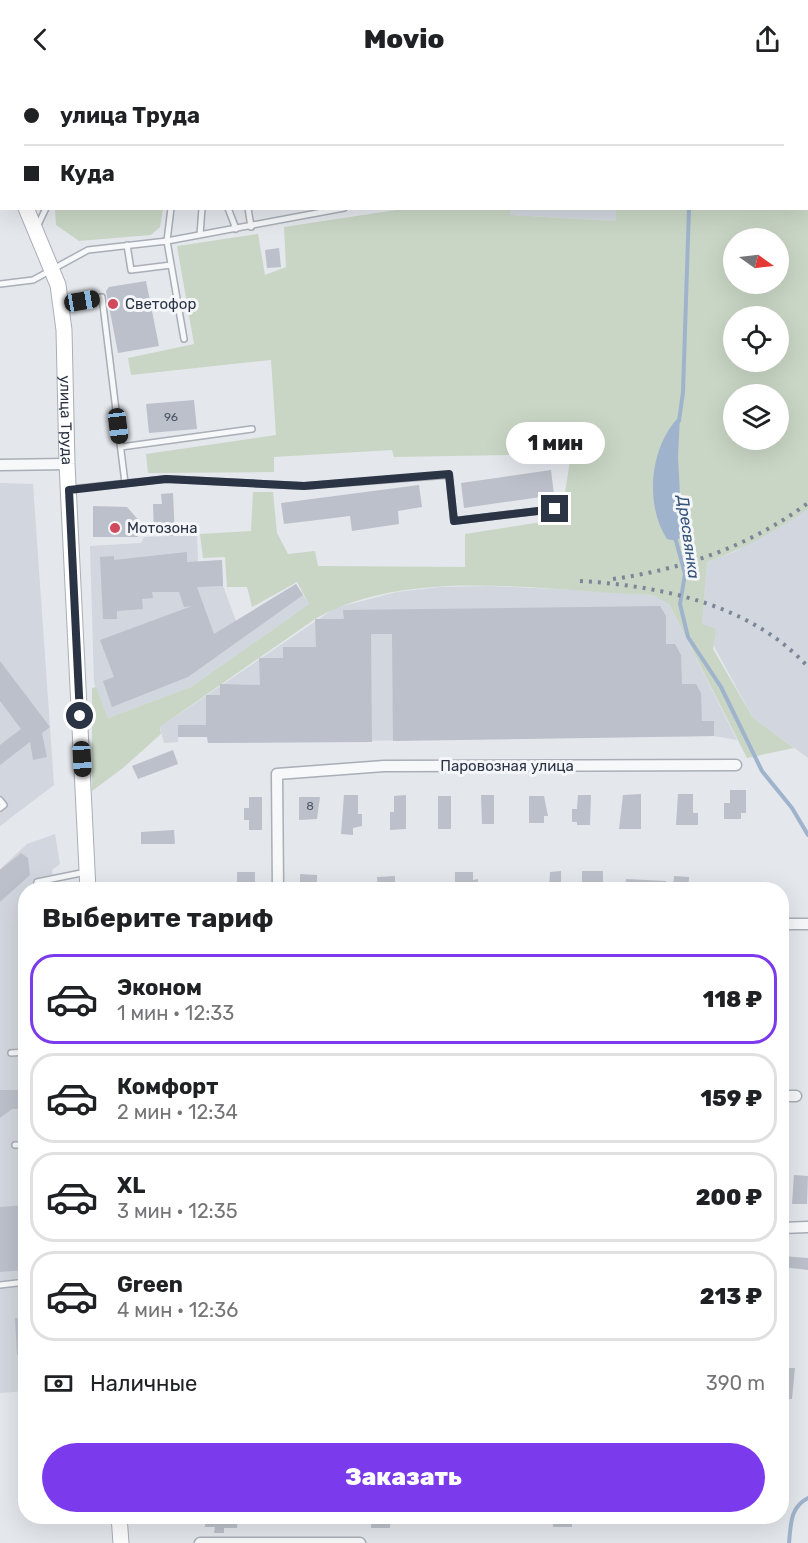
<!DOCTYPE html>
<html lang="ru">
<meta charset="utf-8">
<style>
:root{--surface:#fff;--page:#f2f2f2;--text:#202124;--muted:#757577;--line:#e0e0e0;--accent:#7c3aed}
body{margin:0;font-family:Rubik,sans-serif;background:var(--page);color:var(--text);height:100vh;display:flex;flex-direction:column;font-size:22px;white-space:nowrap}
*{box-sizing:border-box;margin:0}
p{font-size:20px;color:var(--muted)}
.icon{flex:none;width:33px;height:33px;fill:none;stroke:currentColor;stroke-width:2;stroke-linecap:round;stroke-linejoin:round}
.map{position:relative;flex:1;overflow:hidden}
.side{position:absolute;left:18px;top:804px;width:771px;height:642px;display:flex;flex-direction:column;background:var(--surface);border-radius:24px;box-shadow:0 6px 24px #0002}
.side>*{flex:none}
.hud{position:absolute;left:0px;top:0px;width:808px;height:132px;box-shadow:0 6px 24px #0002;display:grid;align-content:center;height:132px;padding:0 24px;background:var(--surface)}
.needle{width:39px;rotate:104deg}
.buttons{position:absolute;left:723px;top:150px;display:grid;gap:12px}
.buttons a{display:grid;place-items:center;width:66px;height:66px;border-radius:50%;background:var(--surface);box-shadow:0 6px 24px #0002;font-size:30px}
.end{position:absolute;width:27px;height:27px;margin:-14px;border:8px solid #2b3445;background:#fff;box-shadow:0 0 0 3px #fff}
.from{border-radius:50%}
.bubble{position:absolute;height:42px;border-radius:21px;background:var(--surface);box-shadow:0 6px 24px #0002;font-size:20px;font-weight:800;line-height:42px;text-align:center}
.car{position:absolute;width:18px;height:36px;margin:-18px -9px;border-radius:8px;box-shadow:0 0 4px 2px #0007;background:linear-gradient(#222 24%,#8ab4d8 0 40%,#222 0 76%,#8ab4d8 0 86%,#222 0)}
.hud b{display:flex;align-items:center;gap:21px;height:57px;font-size:22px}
.hud b+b{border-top:2px solid var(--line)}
.hud i{width:15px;height:15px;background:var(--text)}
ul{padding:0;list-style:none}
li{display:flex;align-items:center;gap:18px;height:90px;margin:0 12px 9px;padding:0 12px;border:3px solid var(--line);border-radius:24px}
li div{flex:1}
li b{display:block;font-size:22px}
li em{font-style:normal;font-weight:800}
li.active{border-color:var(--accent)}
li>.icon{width:54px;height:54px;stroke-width:1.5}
h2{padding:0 24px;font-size:27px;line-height:72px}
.pay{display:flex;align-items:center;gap:15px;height:66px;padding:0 24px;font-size:22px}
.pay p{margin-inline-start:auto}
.primary-button{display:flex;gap:12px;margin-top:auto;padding:12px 24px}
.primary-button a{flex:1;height:69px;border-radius:36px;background:var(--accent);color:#fff;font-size:24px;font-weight:800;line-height:69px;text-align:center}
header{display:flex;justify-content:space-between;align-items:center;height:78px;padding:0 24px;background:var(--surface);font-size:27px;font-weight:800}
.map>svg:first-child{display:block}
.built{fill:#d2d6de}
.green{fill:#c9d6c5;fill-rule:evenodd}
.water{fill:#9fb4cc}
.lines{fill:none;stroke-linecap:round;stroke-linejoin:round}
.stream{stroke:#9fb4cc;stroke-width:4}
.building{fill:#bbc0ca}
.lane-casing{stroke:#a9aeb7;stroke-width:8}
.street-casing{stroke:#a9aeb7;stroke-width:13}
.secondary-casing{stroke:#a9aeb7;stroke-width:17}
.lane{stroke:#f7f8fa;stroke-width:5}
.street{stroke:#f7f8fa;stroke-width:10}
.secondary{stroke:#fff;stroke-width:15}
.rail{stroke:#7d8696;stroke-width:4;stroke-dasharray:3 6;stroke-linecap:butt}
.route{stroke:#2b3445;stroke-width:8}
.poi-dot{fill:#d1495b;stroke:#f4f6f9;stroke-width:2}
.labels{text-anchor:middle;stroke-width:6;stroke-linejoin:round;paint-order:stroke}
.number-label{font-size:12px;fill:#4f5766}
.poi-label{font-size:15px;fill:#2b3445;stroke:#f4f6f9;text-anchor:start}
.street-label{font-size:15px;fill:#2b3445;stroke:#f4f6f9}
.water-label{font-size:16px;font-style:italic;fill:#34527a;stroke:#f4f6f9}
</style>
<header><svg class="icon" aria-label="back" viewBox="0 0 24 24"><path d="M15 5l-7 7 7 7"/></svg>Movio<svg class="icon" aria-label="share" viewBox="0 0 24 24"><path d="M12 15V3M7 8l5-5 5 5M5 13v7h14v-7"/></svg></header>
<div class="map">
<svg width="808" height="1465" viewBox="0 0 808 1465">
<rect width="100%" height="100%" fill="#e4e7ec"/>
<path class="built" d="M510,131H616V143L510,137Z
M0,405L33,406L54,707L0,748Z
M808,431V680L753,640L702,546L707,484L734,474Z
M197,457L198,484L222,482L223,508L236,543L296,506L309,526L191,609L108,640L94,605L90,468L141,465L144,459Z
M490,508L594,513L653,517L661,520L669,526L737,662L714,658L208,665L207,659H178V664L164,665L160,649L335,530L397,514L440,509Z
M55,756L60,786L52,792L54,811L26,812L25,1313L0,1315V791L27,766Z"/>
<path class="green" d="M616,0H808V431C776,453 743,471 707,484L702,546L716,551L713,571L753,640L794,670L747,680L669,526L653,517C548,514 411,487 315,541L160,649L161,656L123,690L92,713V610L96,609L108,640L191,609L309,526L297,504L252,529L247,509H227L225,479L203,480L200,456L251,453L253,414H273L277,455L288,476L315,473L318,488L465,489V456L561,441L571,376L394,379L392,372L274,379V394L148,395L146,376L276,357L271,282L131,297L128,280L194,266L177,168L258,156L265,197L286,189L284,149L403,131H510V137L616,143V131L807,130V2ZM734,160H778V206H734ZM734,238H778V284H734ZM734,316H778V362H734Z
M55,131V130L163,131L160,149L151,157L79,163L56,147Z"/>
<path class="water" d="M680,338L678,379L681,435L686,438L691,451L676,463L667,461C644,426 650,367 680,338Z"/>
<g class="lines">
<path class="stream" d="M687,0V2
M679,343L683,314L689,130
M675,459L685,496L680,526L688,559L721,609L762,693L792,730L808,757
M789,1465C791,1446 790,1429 808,1420"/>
</g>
<path class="building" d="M279,170L281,189L267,190L265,172Z
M146,203L159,268L118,275L106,213L109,209Z
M194,322L197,351L149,355L146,326Z
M551,392L554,417L464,430L461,405Z
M419,407L422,429L398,433L399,446L352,453L350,438L284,446L281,425Z
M173,415L175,458H165V453L154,454L153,426H162L161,416Z
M93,428L127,429L149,454H138V459H93Z
M187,474V484L222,482L223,508L197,509L214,556L296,506L303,517L188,599L112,629L103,603L114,599L100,562L192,528L184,529L179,514H152L153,520L142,521L143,531L117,533V541H103L100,479L114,478V482Z
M660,528L666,538V566H675L681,577L682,606H696L701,615L702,643H714V658L393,663L392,556H371L372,664L208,665L207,659H178V647H206V617H220V606L260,607L259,580H283V569H316L315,541H344L343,532Z
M0,583L50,649L42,655L47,679L33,682L30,664L0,687V667L21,651L0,623Z
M173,672L178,686L138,701L132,688Z
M730,712H746V735H741V741H724V725H730Z
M641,716V751H619L623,717Z
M678,716H693V735H698V747H676Z
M344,717H358V736H362V748L353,750V757L341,756Z
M406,717V751L390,752V734H394V718Z
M481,717H494V746H482Z
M578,717H591L590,747H577V744H572V731H577Z
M438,718H451V751H438Z
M529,718H544L548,738H544V745H529Z
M249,719H262V752H249V742H244V730H249Z
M299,719H320L317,741L299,742Z
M174,752L175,766H141V754Z
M21,775L28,780L30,797L0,824V792Z
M561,793V812H549L550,794Z
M582,793H603V812H582Z
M237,794H255V812H237Z
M455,794H473V802L478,801V812H455Z
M300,796L317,797V811L300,812Z
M395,798V812H378L377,799Z
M674,798L689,799L688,812L673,810Z
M626,801L666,803V812H625Z
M0,1012H26V1031H12L0,1040Z
M794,1097L808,1098L807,1126H792Z
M26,1127V1192L0,1194V1129Z
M782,1178L808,1180V1192L782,1189Z
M15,1240H26V1277H17Z
M782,1290H795L792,1321H782Z
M205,1438H238L237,1450H224V1455H214L215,1449H205Z
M372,1438H391L390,1450H371Z
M554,1438H572V1449H553Z"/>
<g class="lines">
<defs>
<path id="lane" d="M9,0V2
M80,0L82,2
M441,0V2
M560,0V2
M171,130L167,163L184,261
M228,130L236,151
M248,130L251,149
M37,149L46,130
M200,157L202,130
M127,167L131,192L171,187
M0,206L33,202L88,172L167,163L344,130
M64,226L102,219L125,405
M121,369L252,351
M71,411L166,401L304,408L449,397L454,443L555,431
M0,722L4,727L0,730
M36,812L37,804L86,794
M11,975L26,974
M15,1067H26
M0,1207L26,1204"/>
<path id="street" d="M0,387L67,386
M278,812L277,696L384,688L736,687
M782,846H808
M782,1018H796
M782,1150L807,1149
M200,1465H360"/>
<g id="secondary">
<path d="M0,79L2,82"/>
<path id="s1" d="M26,130L58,207L64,252L67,386L88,812"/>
<path d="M119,1438L121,1465"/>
</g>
</defs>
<use href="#lane" class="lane-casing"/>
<use href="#street" class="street-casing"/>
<use href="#secondary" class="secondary-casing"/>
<use href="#lane" class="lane"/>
<use href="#street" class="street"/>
<use href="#secondary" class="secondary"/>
<path class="rail" d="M613,501C684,491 750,468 808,425
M580,503C661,508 751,526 808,589"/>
</g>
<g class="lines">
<path class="route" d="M80,638L69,412L166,401L304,408L449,396L454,443L555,431"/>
</g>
<g class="poi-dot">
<circle cx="113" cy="226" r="6"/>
<circle cx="115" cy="450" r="6"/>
</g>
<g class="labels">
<g class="number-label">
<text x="171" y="343">96</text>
<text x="310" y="732">8</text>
</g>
<g class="poi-label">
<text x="125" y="231">Светофор</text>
<text x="127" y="455">Мотозона</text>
</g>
<g class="street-label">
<text dy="5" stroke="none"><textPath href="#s1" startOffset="219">улица Труда</textPath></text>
<text x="507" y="693">Паровозная улица</text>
</g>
<g class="water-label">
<text transform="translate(689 459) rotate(82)" y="6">Дресвянка</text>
</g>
</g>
</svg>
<div class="buttons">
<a><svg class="needle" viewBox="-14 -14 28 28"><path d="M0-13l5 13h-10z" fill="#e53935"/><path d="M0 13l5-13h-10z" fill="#757577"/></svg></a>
<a><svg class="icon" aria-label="locate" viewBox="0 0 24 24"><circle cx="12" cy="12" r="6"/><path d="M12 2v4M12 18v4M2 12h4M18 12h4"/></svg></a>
<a><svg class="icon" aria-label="layers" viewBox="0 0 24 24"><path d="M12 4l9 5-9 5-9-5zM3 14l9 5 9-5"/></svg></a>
</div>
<i class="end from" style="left:80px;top:638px"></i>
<i class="end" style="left:555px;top:431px"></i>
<div class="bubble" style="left:506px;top:344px;width:99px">1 мин</div>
<i class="car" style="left:82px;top:223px;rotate:80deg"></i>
<i class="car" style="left:118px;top:348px;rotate:173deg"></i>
<i class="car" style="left:82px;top:681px;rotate:177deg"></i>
<div class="hud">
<b><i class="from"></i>улица Труда</b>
<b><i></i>Куда</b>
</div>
<section class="side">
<h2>Выберите тариф</h2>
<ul>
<li class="active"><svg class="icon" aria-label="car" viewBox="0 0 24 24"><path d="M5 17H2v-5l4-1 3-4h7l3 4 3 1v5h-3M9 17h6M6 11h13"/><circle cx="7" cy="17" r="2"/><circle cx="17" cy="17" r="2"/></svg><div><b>Эконом</b><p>1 мин · 12:33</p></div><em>118 ₽</em></li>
<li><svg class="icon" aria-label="car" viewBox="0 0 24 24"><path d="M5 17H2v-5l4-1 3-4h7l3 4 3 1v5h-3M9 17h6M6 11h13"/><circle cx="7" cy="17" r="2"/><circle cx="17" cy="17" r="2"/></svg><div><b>Комфорт</b><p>2 мин · 12:34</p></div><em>159 ₽</em></li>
<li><svg class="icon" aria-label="car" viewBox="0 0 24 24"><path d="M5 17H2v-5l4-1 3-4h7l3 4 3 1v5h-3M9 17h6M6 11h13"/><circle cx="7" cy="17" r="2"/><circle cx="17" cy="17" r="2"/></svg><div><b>XL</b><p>3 мин · 12:35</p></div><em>200 ₽</em></li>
<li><svg class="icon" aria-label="car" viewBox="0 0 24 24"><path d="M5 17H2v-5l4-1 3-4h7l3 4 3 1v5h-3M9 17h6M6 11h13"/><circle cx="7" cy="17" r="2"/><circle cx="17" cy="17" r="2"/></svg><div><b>Green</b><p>4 мин · 12:36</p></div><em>213 ₽</em></li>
</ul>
<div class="pay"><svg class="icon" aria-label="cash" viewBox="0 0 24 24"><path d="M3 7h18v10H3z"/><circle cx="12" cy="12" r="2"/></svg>Наличные<p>390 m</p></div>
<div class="primary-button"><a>Заказать</a></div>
</section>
</div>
